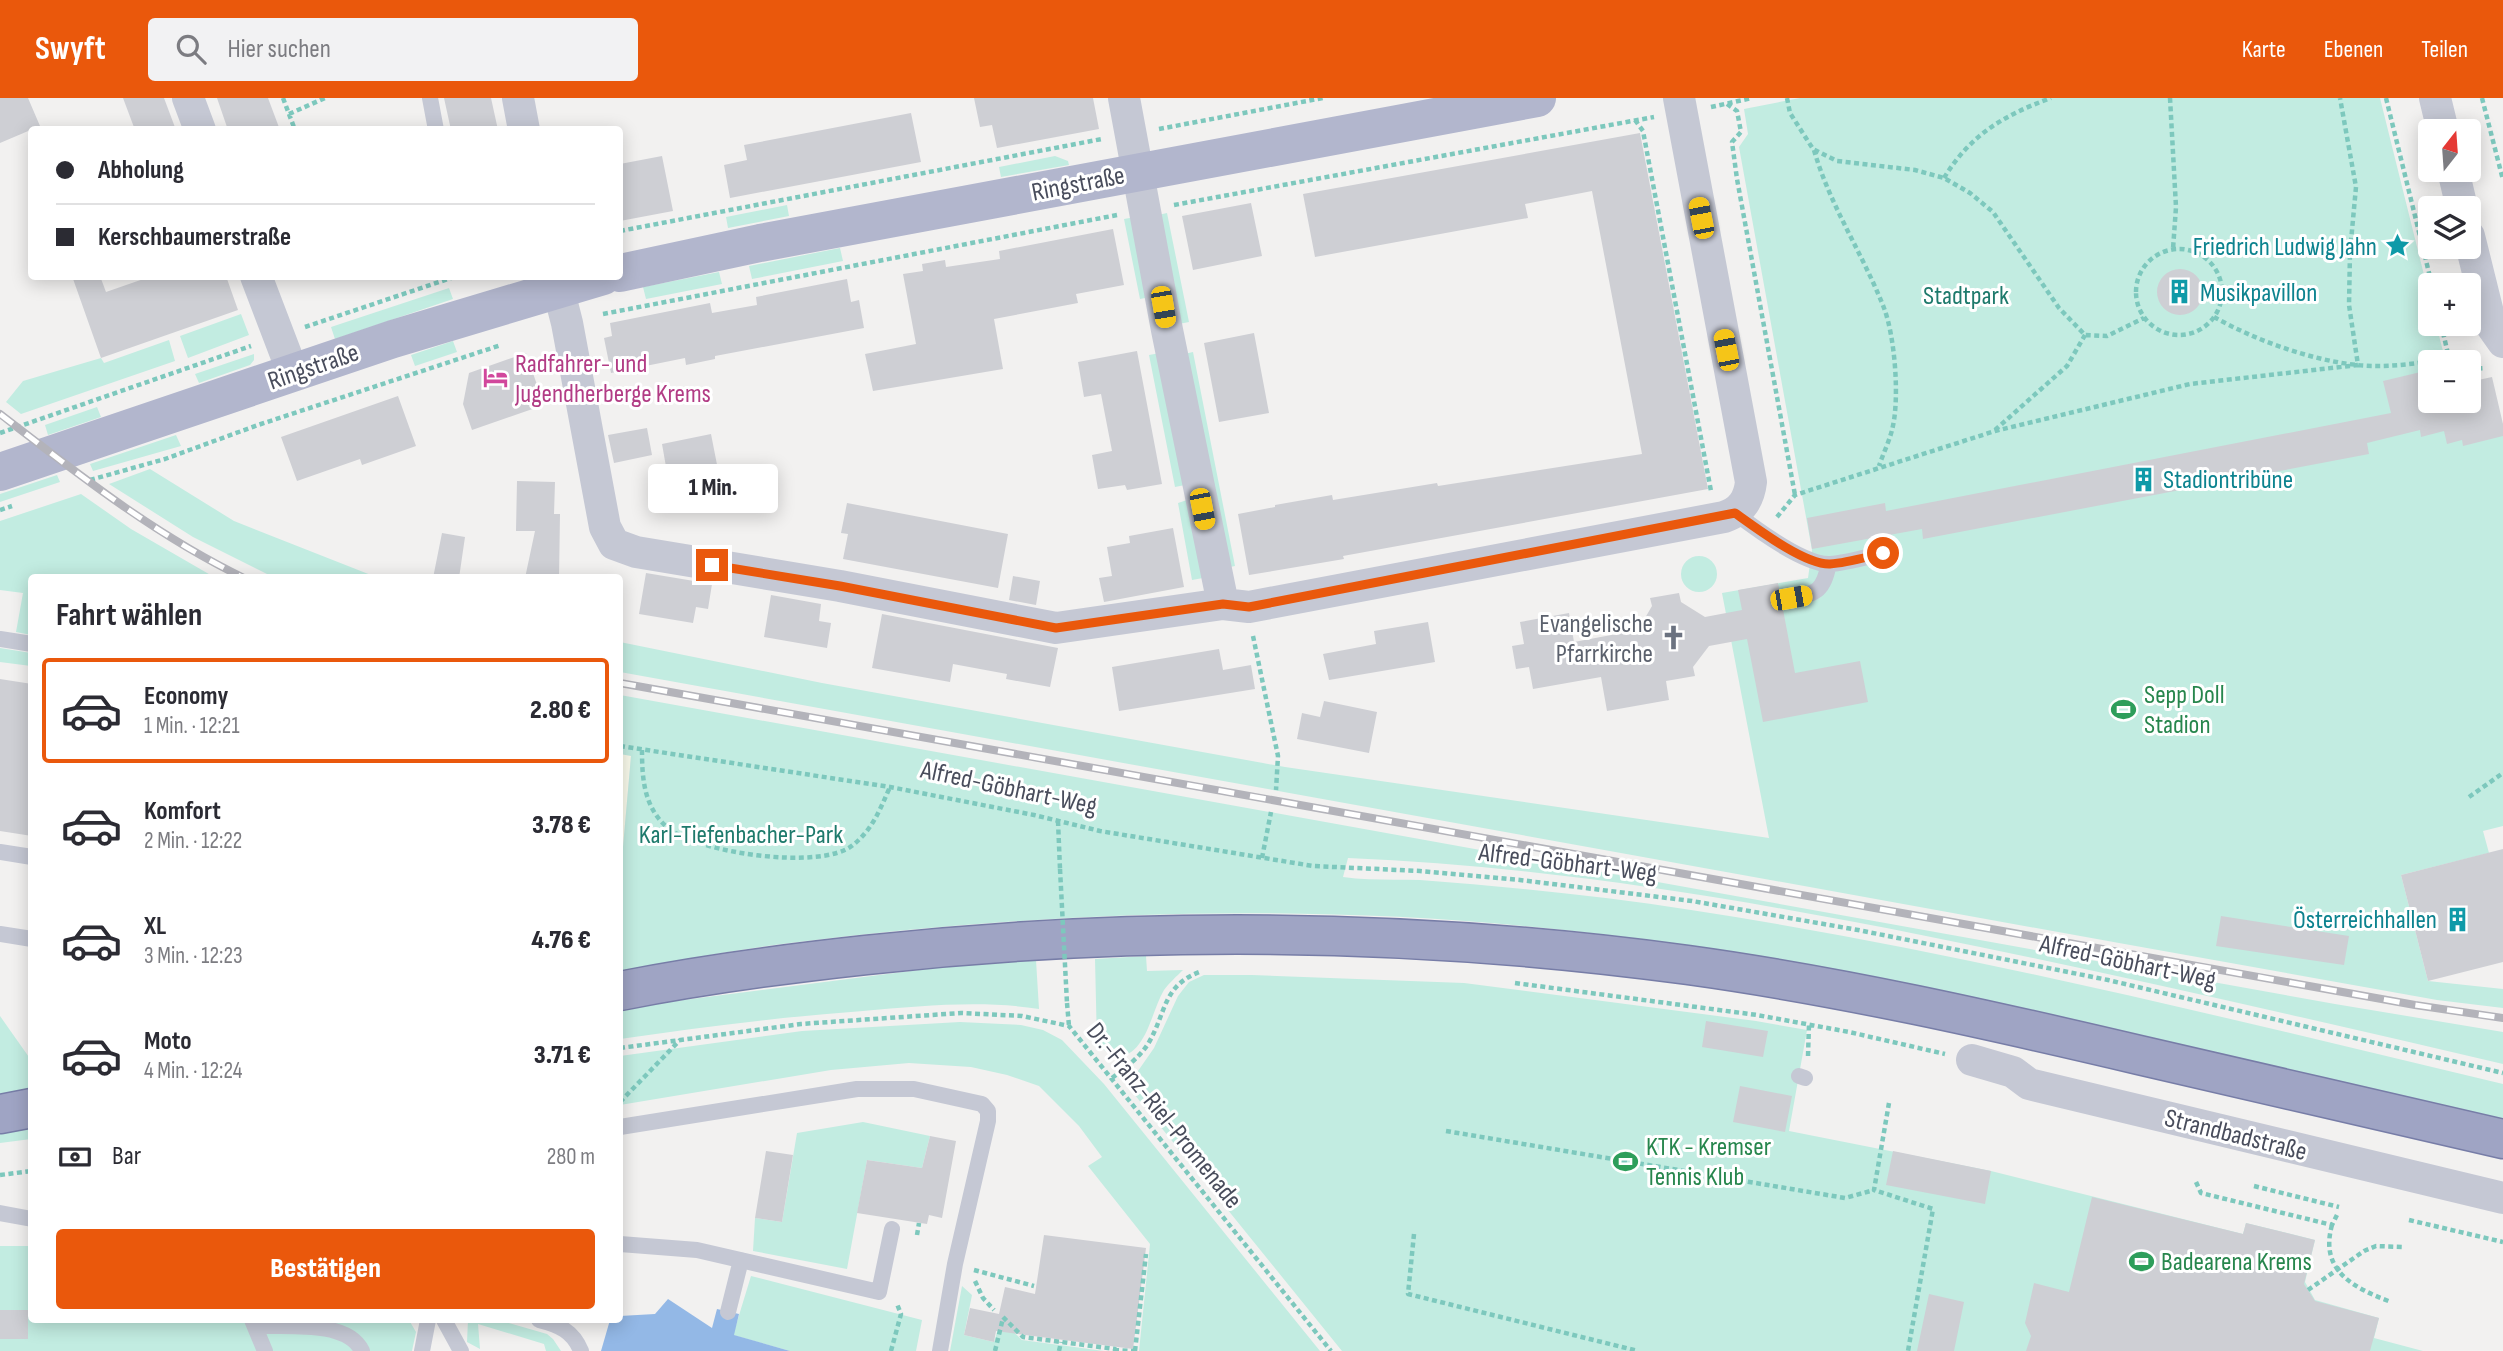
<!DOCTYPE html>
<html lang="de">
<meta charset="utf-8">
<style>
:root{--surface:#fff;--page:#f2f2f3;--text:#2b2b33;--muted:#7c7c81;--line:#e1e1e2;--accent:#ea580c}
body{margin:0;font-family:"Sofia Sans Condensed",sans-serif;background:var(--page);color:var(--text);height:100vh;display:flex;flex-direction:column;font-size:26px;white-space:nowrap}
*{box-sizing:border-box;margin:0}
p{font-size:23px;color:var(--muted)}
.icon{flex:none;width:38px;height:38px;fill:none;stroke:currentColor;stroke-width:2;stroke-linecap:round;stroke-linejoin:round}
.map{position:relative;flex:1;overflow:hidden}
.details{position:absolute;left:28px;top:476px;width:595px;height:749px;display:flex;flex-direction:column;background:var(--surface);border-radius:7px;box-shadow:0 4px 18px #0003}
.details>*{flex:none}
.top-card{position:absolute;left:28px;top:28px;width:595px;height:154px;border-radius:7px;box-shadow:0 4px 18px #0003;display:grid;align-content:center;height:154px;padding:0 28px;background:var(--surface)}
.needle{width:46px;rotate:17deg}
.fabs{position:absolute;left:2418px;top:21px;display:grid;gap:14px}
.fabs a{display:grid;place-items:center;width:63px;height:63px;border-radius:7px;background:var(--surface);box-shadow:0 4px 18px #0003;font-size:35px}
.end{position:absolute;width:32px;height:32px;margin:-16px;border:9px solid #ea580c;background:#fff;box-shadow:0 0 0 4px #fff}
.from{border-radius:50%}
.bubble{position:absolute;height:49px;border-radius:7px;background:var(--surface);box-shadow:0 4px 18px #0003;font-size:23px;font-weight:800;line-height:49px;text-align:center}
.car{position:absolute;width:21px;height:42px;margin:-21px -10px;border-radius:9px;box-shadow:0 0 5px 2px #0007;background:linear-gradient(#f5c518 24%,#345 0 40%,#f5c518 0 76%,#345 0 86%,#f5c518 0)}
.top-card b{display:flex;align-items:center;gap:24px;height:66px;font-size:26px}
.top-card b+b{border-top:2px solid var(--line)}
.top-card i{width:18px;height:18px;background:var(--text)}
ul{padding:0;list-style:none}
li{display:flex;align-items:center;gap:21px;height:105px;margin:0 14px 10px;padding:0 14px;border:4px solid transparent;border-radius:7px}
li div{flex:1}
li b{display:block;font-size:26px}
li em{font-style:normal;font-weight:800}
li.current{border-color:var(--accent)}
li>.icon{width:63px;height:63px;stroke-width:1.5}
h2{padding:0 28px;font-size:32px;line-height:84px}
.pay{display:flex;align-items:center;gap:18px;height:77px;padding:0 28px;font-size:26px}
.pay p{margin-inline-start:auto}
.button{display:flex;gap:14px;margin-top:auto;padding:14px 28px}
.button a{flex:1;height:80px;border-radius:7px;background:var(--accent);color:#fff;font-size:28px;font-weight:800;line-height:80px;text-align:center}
header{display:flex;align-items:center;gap:42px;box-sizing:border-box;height:98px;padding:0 35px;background:var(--accent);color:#fff}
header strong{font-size:33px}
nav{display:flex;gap:38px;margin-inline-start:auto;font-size:24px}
.search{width:490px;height:63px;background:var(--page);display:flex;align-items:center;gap:18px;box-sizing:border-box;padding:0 24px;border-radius:7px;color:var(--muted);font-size:26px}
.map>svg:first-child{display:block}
.commercial{fill:#fafbec}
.green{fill:#c2ece1}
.water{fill:#93b8e6}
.building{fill:#cecfd4}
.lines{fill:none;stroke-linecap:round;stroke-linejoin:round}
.trunk-casing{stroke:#777da7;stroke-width:41}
.path{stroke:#7dc8bd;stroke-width:4.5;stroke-dasharray:5 3.5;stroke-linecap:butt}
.service{stroke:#c5c8d4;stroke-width:16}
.minor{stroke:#c5c8d4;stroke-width:32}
.primary{stroke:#b2b6cd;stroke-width:38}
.trunk{stroke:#9fa4c4;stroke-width:38}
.rail-casing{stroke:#b3b3ba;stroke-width:8}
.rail{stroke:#fff;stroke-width:5;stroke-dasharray:16;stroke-linecap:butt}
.path-bridge{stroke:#7dc8bd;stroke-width:4.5;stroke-dasharray:5 3.5;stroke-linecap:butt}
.route{stroke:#ea580c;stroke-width:9}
.labels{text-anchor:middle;stroke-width:6;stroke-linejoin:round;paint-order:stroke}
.street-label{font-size:26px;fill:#494d5c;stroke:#fff}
.culture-label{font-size:26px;fill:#0d838f;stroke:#fff;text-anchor:end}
.park-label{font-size:26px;fill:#1e7a6c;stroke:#fff}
.hotel-label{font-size:26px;fill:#b23c85;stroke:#fff;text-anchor:start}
.worship-label{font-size:26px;fill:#5b616d;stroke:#fff;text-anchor:end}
.leisure-label{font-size:26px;fill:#27864d;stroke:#fff;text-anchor:start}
</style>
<header>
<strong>Swyft</strong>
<div class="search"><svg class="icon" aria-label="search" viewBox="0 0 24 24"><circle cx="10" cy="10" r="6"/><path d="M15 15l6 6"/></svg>Hier suchen</div>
<nav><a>Karte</a><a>Ebenen</a><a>Teilen</a></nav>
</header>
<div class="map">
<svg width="2503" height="1253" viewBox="0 0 2503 1253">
<rect width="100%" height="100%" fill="#f2f1f0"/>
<path class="commercial" d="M620,656L631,657L620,783Z"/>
<path class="green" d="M1800,0H2380L2431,205V226H2436L2443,253L2435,264H2431L2429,272L2431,303H2469L2503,326V728L2483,733L2489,755L2401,777L2428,883L2503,891V910L2437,902L2119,845L620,574V544L822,585L1285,669L1769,740L1722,495L1808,480L1812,452L1739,49L1748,36L1744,11Z
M1055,58L1068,63L1069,67L1001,79L999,69Z
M787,107L789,118L728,130L726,119Z
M1167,115L1189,224L1179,226L1158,117Z
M1135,119L1150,199L1140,201L1124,121Z
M840,150L843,163L752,181L749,168Z
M719,174L722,186L646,201L643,189Z
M449,190L453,201L335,241L331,229Z
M241,216L249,237L188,260L180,238Z
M169,242L175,263L21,316L6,304L23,283L101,260L104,265Z
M453,243L457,254L415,268L411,257Z
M1193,254L1235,468L1225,470L1184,256Z
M1160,255L1185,387L1175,389L1149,257Z
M254,256V262L250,267L199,285L195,276Z
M97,309L101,319L48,337L45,327Z
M176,337L181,348L93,373L90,366Z
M150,371L234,423L376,479H273L193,439L109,386Z
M57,377L60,384L0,404V396Z
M81,396L131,431L214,479L32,480L31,537L16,534L23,495L0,492V423Z
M1187,402L1203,480L1192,482L1178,405Z
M1681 476a18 18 0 1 1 36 0a18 18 0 1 1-36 0Z
M0,550L31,555V568L0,564Z
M620,597L2335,906L2503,934V966C2311,921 2120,877 1926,838C1735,800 1543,768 1348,760L1343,779C1368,783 1395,781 1420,782C1511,789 1602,798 1691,812C1965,854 2234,922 2503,986V1023C2193,951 1881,866 1564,832C1307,804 1046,813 790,845C733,852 676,863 620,873V783L631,658L620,656Z
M1146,858L1147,873L1183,872C1177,878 1169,885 1164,892C1150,916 1147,958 1114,960L1097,946L1095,861Z
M1036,862L1039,911C982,902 921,908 863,913C782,919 700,929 620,941V913L652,906L942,869Z
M1204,877H1252L1464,885L1756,923L1807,932L1789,1033L1991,1073L2243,1136L2246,1125L2315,1142L2305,1184L2315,1202L2379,1220L2374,1240L2423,1253H1342L1130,991L1131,983L1154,950L1178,898L1189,884Z
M0,918L31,962V990L0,996Z
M960,924L1021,927L1043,932L1062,942L1104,986L1320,1253H1139L1150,1146L1088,1068L1102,1059L1079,1028L1039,988L1007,977L971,969L909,965L831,972L620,1007V958L802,933Z
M863,1024L930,1038L922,1070L867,1062L847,1171L753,1153L755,1120L782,1124L797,1035Z
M31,1029V1041L0,1045V1035Z
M0,1148H31L32,1222H409L416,1234L412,1253H0Z
M751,1178L922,1222L916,1253H790L733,1237Z
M962,1188L972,1197L964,1237L994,1244L1001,1222L1022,1242L1104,1253H950Z
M468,1222H499L547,1236L553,1241L561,1253H546L544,1246L478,1226L480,1251L467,1244Z"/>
<path class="water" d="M668,1201L712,1230L717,1211L739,1216L734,1237L790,1253H601L610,1222H620V1218L655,1216Z"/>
<path class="building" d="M0,0H28L40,28L0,45Z
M123,0H164L176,32H135Z
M217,0H268L280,32H228Z
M444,0H491L498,32H451Z
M974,0H1093L1099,31L997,50L992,27L980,29Z
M911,15L921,64L730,100L724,67L747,62L744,47Z
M1640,35L1708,391L1343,458L1344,461L1249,477L1238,416L1275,409V407L1332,397L1333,402L1437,385L1438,388L1642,356L1592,93L1525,106L1528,120L1315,159L1303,96Z
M662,58L673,113L620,123V66Z
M1251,105L1262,158L1193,172L1182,118Z
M1113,131L1124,187L1076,196L1078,205L994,221L1003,271L873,293L865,256L916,246L903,176L923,173L922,166L945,162L946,169L1000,161L999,153Z
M2157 194a23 23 0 1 1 46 0a23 23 0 1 1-46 0Z
M72,178H100L106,194L152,178H226L238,212L101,260Z
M847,181L851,204L859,202L864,230L715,258V261L686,267L685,260L611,275L604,240L612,238L610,225L710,205L712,215L757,207L756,199Z
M1254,235L1269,315L1219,324L1204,245Z
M1137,253L1162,386L1127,392L1125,387L1098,391L1092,357L1112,353L1101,296L1084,299L1078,264Z
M526,255L544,307L472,332L463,306L469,275Z
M2429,272L2431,303H2469V284L2492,279L2503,326V338L2463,348L2462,342L2447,346L2444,333L2421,339L2420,332L2367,345L2369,356L1923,441L1922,431L1812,451L1807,420L1885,405L1886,413L2391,315L2383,283Z
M398,298L416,348L362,367L360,361L297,383L281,339Z
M647,330L652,357L614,365L608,337Z
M711,336L721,387L671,397L662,346Z
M517,383L555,384L554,416H560L559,480H525L535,433H516Z
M847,405L1008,436L998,490L843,461L848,436L841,435Z
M1173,430L1184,489L1104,504L1099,480L1112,478L1107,449L1130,445L1129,438Z
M442,435L465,439L459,480H433Z
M646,475L712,486L708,511L696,509L693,525L639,516Z
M1013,478L1040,483L1036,507L1009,502Z
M1778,485L1795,575L1860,563L1868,604L1763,624L1747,541L1709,548L1693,569L1695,578L1666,583L1669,602L1607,613L1601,579L1533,591L1529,569L1516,571L1512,548L1524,546L1520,524L1569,515L1574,544L1638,532L1652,508L1650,500L1679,495L1681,504L1705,519L1742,512L1738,492Z
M771,497L821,506L819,523L831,525L827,550L764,539Z
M882,516L1058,550L1050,589L1006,581L1007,576L953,566L950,584L872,570Z
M1428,524L1435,564L1329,582L1323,556L1376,546L1374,533Z
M1219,551L1223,572L1251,567L1255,591L1119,613L1112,569Z
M0,581L32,586V738L0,733Z
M1324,603L1377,614L1369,655L1297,641L1302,615L1320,619Z
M2503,751V864L2428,883L2401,777Z
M2221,818L2349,838L2344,867L2216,848Z
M1706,923L1768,933L1763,959L1702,949Z
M1740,988L1792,998L1785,1034L1733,1024Z
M930,1038L956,1043L942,1120L929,1117L927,1126L857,1115L867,1062L922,1070Z
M766,1053L793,1057L782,1124L755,1120Z
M1893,1053L1991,1073L1985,1106L1886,1087Z
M2092,1099L2243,1136L2246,1125L2315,1142L2304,1186L2315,1203L2379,1220L2370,1253H2026L2031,1238L2025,1225L2034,1185L2069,1194Z
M1044,1137L1146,1150L1133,1251L996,1233L994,1244L964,1237L970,1210L999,1216L1005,1189L1035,1196Z
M1929,1196L1964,1204L1954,1253H1917Z
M0,1212H28V1241H0Z"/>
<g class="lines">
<defs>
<path id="trunk" d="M620,893C701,877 783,866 866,857C1139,827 1415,830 1688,867C1840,888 1990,922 2139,957C2260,985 2382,1013 2503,1041
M0,1016L32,1010"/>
</defs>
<use href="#trunk" class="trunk-casing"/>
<path class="path" d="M283,0L295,32
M1787,0L1790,15L1813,51L1837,63L1915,72L1944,80L1970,95L1993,114L2059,210L2085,237L2107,238L2144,220
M2170,0L2176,109L2173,151
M2386,0L2432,187
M2482,0L2503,82
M1727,6L1737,13L1741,34L1732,44L1737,81L1795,397
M1711,9L1752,0
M289,16L325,0
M1635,22L1643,33L1711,393
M1159,31L1323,0
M1814,52C1830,108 1863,156 1884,210C1895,239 1900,302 1892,332C1889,344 1883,356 1879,368
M1944,80C1970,37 2004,17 2051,0
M1174,107L1654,19
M620,133L1102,41
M2136 194a43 43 0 1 1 86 0a43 43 0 1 1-86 0Z
M603,216L1117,117
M2214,219C2255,242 2310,262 2357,267C2396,271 2439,262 2476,255
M2441,226L2449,260L2457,264
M305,229L457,178
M2469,271L2486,270
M1995,332L2067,268L2085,237
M0,335L251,248
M90,382L165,361L258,327L501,247
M0,412L12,408
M1777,419L1795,397L1995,333L2190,286L2358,267L2349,207L2350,154L2356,89L2340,0
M1253,538L1278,658L1276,692
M620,648L890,689L1034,717L1100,733L1313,768L1420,773L1520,782L1692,803L1858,832L2108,882L2503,975
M642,652C642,681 644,710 668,730C698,755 822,773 853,747C873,731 880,711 890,689
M2469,699L2503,675
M1058,723L1060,771
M1262,760L1271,714
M1515,885L1757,917L1849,934L1945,956
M1067,905L1069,928
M620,950L801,926L961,915L1022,918L1069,928L1331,1253
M1808,958L1809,926
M1112,980C1125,970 1139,960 1148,946C1167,914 1162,887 1202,873
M620,1004L680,942
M1889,1005L1874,1092L1933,1111L1908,1253
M1446,1033L1845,1100L1874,1092
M0,1077L32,1073
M2196,1084L2201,1095L2332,1127L2337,1117
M2254,1088L2339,1109
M2409,1122L2503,1144
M2332,1127C2319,1173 2354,1190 2391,1204
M1414,1136L1408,1196L1638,1253
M917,1137L919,1125
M974,1172L1034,1188
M975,1183L983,1200L994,1212
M2308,1192L2364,1153L2376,1148L2403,1149
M1003,1219L1023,1239L1115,1251V1253
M1114,1252L1133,1253
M891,1253L901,1216L897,1206
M995,1253L1003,1220
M1059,1253L1061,1244
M1135,1253L1146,1156"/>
<path class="service" d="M430,0L436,32
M1735,415C1756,431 1805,467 1830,466C1847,465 1866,459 1883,455
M1791,500C1818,496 1823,492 1829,466
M0,541L32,546
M0,754L32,759
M0,836L32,841
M1799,978L1805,980
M620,1029L857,991H914L982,1006L988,1013V1023L955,1166L940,1253
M0,1115L32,1121
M620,1146L697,1152L879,1194L892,1131
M728,1214L741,1162
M252,1222L265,1253
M444,1222L461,1253
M539,1222C559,1227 573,1233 581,1253
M256,1228C286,1229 348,1222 362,1253
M422,1253L428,1222"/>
<path class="minor" d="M188,0L200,32
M518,0L524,32
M1124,0L1167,232L1223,506
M2435,0L2443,33
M2453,72L2462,110
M2469,138L2491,227L2503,244
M256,178L293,275
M555,178L567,225L605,429L614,446L636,454L840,488L1056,530L1223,506L1249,509L1724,419C1742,413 1749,401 1751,384L1679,0
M1972,962L2013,974L2029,986L2503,1100"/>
<path class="primary" d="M620,175L760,145L1537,0
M0,374L393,241L603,178"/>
<use href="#trunk" class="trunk"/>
<defs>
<path id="rail" d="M0,316C78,376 155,437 244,480
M620,585L2415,907L2503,920"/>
</defs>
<use href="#rail" class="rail-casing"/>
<use href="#rail" class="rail"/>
<path class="path-bridge" d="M1060,771L1067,905"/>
</g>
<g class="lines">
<path class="route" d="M712,467L840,488L1056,530L1223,506L1249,509L1735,415C1756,430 1805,467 1830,466C1847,465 1866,459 1883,455"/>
</g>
<defs>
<symbol id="sight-bare" viewBox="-9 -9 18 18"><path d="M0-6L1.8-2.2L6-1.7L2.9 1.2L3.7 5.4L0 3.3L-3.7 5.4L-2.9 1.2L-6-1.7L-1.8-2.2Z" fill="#0f9aa8" stroke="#fff" stroke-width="2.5" paint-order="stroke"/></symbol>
<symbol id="building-bare" viewBox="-9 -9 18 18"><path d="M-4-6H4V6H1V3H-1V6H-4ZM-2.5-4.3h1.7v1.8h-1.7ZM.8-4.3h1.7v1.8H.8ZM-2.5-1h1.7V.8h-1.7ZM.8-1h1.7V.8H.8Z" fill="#0f9aa8" stroke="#fff" stroke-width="2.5" paint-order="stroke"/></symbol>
<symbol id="hotel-bare" viewBox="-9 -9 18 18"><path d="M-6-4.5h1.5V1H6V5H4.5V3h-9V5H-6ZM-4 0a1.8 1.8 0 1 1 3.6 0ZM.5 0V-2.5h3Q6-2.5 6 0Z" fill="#d1479c" stroke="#fff" stroke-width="2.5" paint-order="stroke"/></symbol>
<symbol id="church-bare" viewBox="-9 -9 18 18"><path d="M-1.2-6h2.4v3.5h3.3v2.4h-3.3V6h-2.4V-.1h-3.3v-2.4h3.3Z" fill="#6b7280" stroke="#fff" stroke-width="2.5" paint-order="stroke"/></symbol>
<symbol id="stadium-bare" viewBox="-9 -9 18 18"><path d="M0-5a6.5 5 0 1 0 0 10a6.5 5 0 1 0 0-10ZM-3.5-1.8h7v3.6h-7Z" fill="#2e9e5b" stroke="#fff" stroke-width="2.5" paint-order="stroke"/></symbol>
</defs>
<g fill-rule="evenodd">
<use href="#sight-bare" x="2380" y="130" width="35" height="35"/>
<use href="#building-bare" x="2162" y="176" width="35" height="35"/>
<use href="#hotel-bare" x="478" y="262" width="35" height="35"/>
<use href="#building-bare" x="2126" y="364" width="35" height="35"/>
<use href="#church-bare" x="1656" y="522" width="35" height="35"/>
<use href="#stadium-bare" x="2106" y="594" width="35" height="35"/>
<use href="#building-bare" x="2440" y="804" width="35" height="35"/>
<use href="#stadium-bare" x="1608" y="1046" width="35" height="35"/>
<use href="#stadium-bare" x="2124" y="1146" width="35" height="35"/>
</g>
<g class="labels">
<g class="street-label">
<text transform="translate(1078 85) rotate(-11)" y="9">Ringstraße</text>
<text transform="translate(313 268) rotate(-19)" y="9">Ringstraße</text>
<text transform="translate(1009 689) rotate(12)" y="9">Alfred-Göbhart-Weg</text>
<text transform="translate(1568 764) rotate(7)" y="9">Alfred-Göbhart-Weg</text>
<text transform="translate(2128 863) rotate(12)" y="9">Alfred-Göbhart-Weg</text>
<text transform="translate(1165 1017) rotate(51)" y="9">Dr.-Franz-Riel-Promenade</text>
<text transform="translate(2236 1036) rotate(14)" y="9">Strandbadstraße</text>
</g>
<g class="culture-label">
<text x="2377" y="157">Friedrich Ludwig Jahn</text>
<text x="2200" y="203" text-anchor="start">Musikpavillon</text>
<text x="2163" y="390" text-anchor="start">Stadiontribüne</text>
<text x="2437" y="830">Österreichhallen</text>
</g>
<g class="park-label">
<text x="1966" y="206">Stadtpark</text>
<text x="741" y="745">Karl-Tiefenbacher-Park</text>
</g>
<g class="hotel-label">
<text x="515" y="274">Radfahrer- und<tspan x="515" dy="30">Jugendherberge Krems</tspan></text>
</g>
<g class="worship-label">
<text x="1653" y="534">Evangelische<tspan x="1653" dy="30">Pfarrkirche</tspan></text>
</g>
<g class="leisure-label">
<text x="2144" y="605">Sepp Doll<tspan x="2144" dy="30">Stadion</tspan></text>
<text x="1646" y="1057">KTK - Kremser<tspan x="1646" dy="30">Tennis Klub</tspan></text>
<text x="2161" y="1172">Badearena Krems</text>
</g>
</g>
</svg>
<div class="fabs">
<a><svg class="needle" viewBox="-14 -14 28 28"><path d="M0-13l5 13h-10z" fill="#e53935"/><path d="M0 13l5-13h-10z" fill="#7c7c81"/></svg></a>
<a><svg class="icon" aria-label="layers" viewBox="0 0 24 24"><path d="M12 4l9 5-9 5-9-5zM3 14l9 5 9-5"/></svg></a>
<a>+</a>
<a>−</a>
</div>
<i class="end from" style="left:1883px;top:455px"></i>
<i class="end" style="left:712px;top:467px"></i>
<div class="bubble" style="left:648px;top:366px;width:130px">1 Min.</div>
<i class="car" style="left:1701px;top:120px;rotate:349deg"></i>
<i class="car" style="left:1163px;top:209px;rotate:170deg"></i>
<i class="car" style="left:1726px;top:252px;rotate:349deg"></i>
<i class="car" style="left:1202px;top:411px;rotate:169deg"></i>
<i class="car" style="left:1791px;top:500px;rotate:80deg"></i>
<div class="top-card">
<b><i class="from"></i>Abholung</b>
<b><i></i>Kerschbaumerstraße</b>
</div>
<section class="details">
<h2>Fahrt wählen</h2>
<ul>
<li class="current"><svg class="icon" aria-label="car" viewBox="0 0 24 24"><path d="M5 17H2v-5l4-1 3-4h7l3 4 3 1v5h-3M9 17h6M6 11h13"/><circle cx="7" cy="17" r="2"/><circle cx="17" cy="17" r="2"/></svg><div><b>Economy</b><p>1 Min. · 12:21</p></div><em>2.80 €</em></li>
<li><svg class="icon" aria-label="car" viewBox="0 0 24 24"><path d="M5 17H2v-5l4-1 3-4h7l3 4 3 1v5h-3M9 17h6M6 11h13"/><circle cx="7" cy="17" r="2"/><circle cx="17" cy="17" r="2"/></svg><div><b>Komfort</b><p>2 Min. · 12:22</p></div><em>3.78 €</em></li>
<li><svg class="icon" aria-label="car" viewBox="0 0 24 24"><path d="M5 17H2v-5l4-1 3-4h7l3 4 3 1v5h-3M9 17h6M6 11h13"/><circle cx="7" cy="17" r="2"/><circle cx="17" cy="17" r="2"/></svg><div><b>XL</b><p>3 Min. · 12:23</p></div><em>4.76 €</em></li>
<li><svg class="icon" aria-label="car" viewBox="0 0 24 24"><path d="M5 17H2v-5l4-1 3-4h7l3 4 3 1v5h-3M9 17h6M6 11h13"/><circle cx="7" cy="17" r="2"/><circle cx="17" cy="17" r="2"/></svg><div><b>Moto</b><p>4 Min. · 12:24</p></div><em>3.71 €</em></li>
</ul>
<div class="pay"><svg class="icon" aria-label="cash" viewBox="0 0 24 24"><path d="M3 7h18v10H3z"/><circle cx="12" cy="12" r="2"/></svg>Bar<p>280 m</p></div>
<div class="button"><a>Bestätigen</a></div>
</section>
</div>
